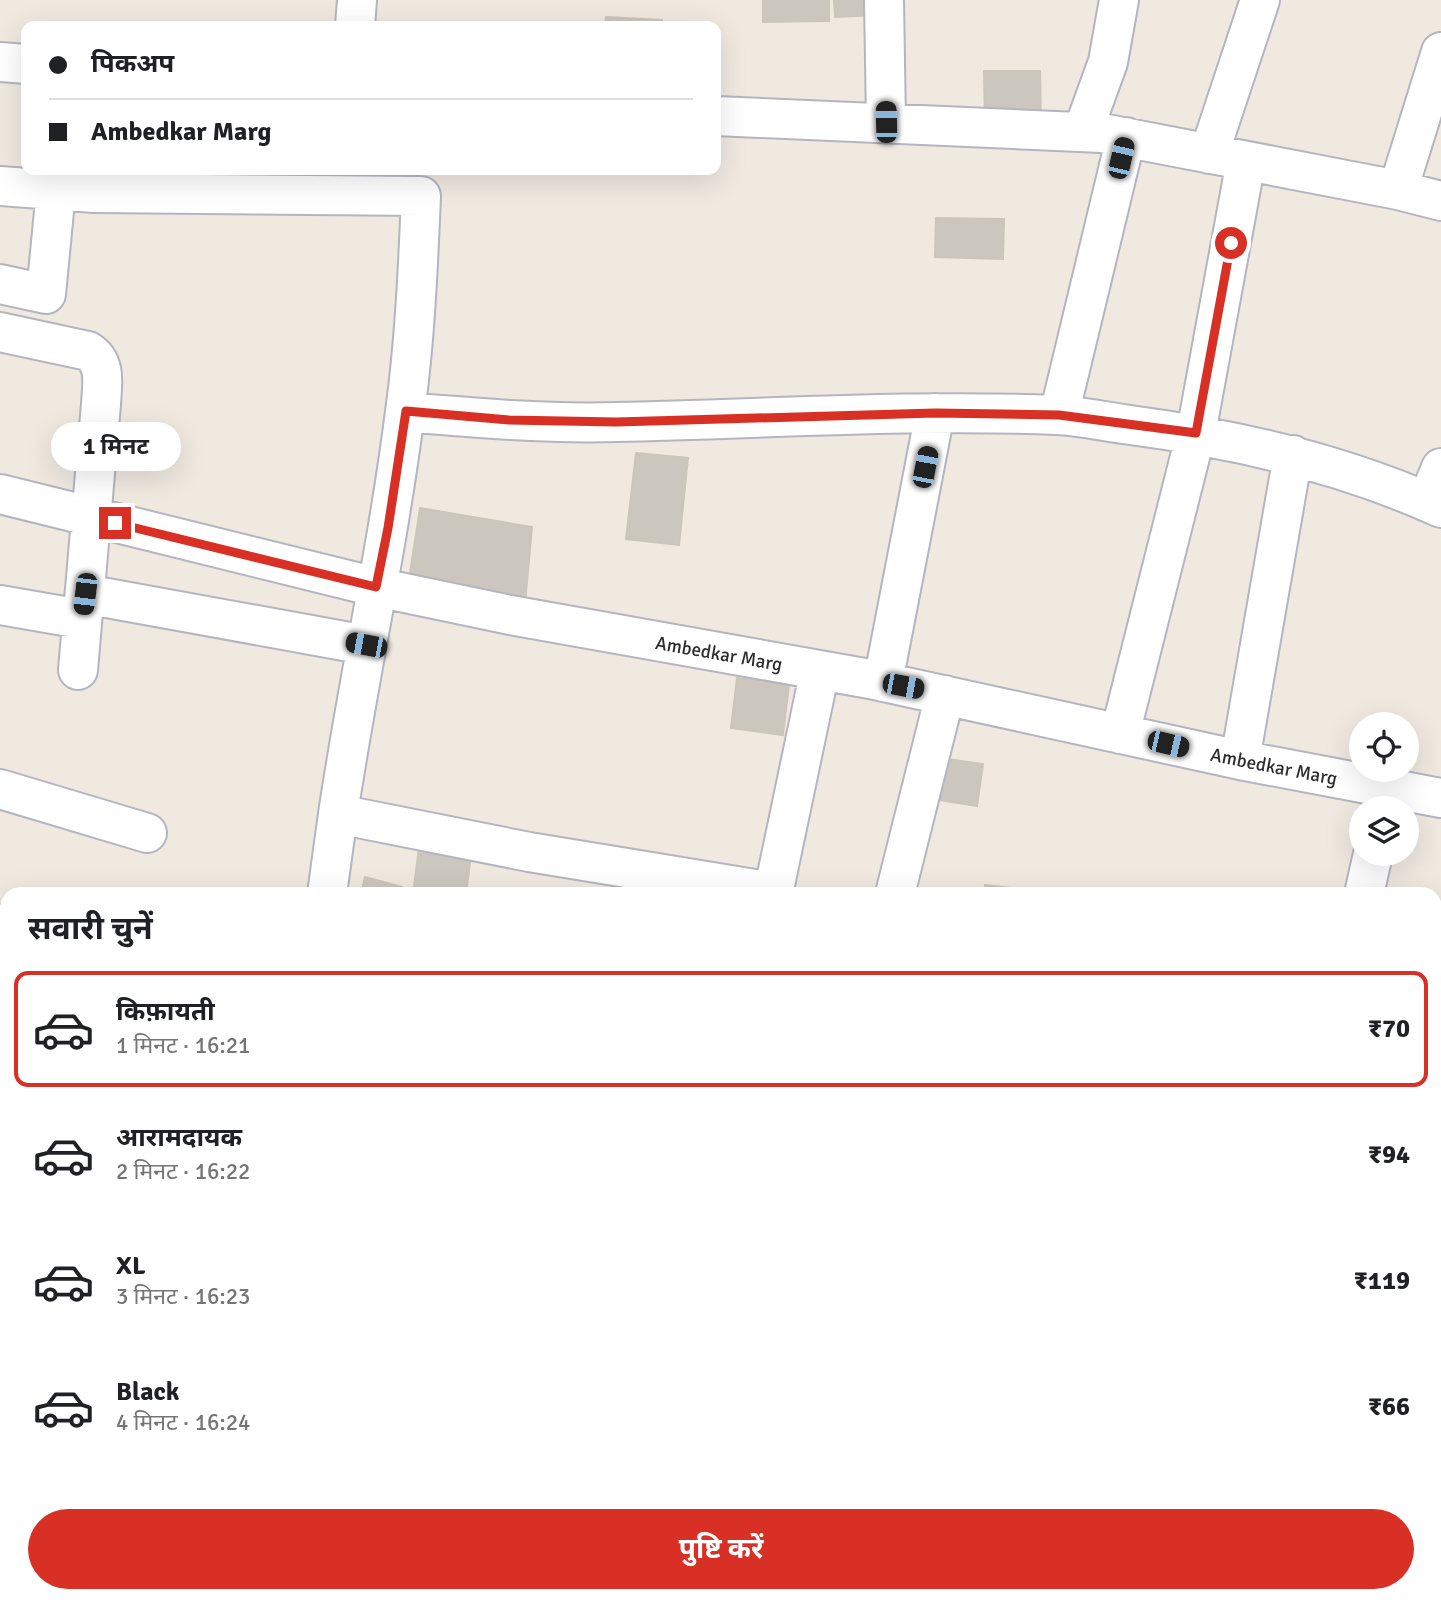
<!DOCTYPE html>
<html lang="hi">
<meta charset="utf-8">
<style>
:root{--surface:#fff;--page:#f6f6f6;--text:#202124;--muted:#757577;--line:#e0e0e0;--accent:#d93025}
body{margin:0;font-family:Signika,"Noto Sans Devanagari",sans-serif;background:var(--page);color:var(--text);height:100vh;display:flex;flex-direction:column;font-size:26px;white-space:nowrap}
*{box-sizing:border-box;margin:0}
p{font-size:23px;color:var(--muted)}
.icon{flex:none;width:38px;height:38px;fill:none;stroke:currentColor;stroke-width:2;stroke-linecap:round;stroke-linejoin:round}
.map{position:relative;flex:1;overflow:hidden}
.drawer{position:absolute;left:0px;top:887px;width:1442px;height:716px;display:flex;flex-direction:column;background:var(--surface);border-radius:21px 21px 0 0;box-shadow:0 7px 28px #0002}
.drawer>*{flex:none}
.top-card{position:absolute;left:21px;top:21px;width:700px;height:154px;border-radius:14px;box-shadow:0 7px 28px #0002;display:grid;align-content:center;height:154px;padding:0 28px;background:var(--surface)}
.buttons{position:absolute;left:1349px;top:712px;display:grid;gap:14px}
.buttons a{display:grid;place-items:center;width:70px;height:70px;border-radius:50%;background:var(--surface);box-shadow:0 7px 28px #0002;font-size:35px}
.end{position:absolute;width:32px;height:32px;margin:-16px;border:9px solid #d93025;background:#fff;box-shadow:0 0 0 4px #fff}
.from{border-radius:50%}
.bubble{position:absolute;height:49px;border-radius:24px;background:var(--surface);box-shadow:0 7px 28px #0002;font-size:23px;font-weight:700;line-height:49px;text-align:center}
.car{position:absolute;width:21px;height:42px;margin:-21px -10px;border-radius:9px;box-shadow:0 0 5px 2px #0007;background:linear-gradient(#222 24%,#8ab4d8 0 40%,#222 0 76%,#8ab4d8 0 86%,#222 0)}
.top-card b{display:flex;align-items:center;gap:24px;height:66px;font-size:26px}
.top-card b+b{border-top:2px solid var(--line)}
.top-card i{width:18px;height:18px;background:var(--text)}
ul{padding:0;list-style:none}
li{display:flex;align-items:center;gap:21px;height:116px;margin:0 14px 10px;padding:0 14px;border:4px solid transparent;border-radius:14px}
li div{flex:1}
li b{display:block;font-size:26px}
li em{font-style:normal;font-weight:700}
li.active{border-color:var(--accent)}
li>.icon{width:63px;height:63px;stroke-width:1.5}
h2{padding:0 28px;font-size:32px;line-height:84px}
.action{display:flex;gap:14px;margin-top:auto;padding:14px 28px}
.action a{flex:1;height:80px;border-radius:42px;background:var(--accent);color:#fff;font-size:28px;font-weight:700;line-height:80px;text-align:center}
.map>svg:first-child{display:block}
.building{fill:#cbc7be;stroke:#cbc6b9;stroke-width:2}
.lines{fill:none;stroke-linecap:round;stroke-linejoin:round}
.minor-casing{stroke:#b3b5c1;stroke-width:42}
.minor{stroke:#fff;stroke-width:38}
.route{stroke:#d93025;stroke-width:9}
.labels{text-anchor:middle;stroke-width:7;stroke-linejoin:round;paint-order:stroke}
.street-label{font-size:19px;fill:#2d2d2d;stroke:#fff}
</style>
<div class="map">
<svg width="1441" height="1602" viewBox="0 0 1441 1602">
<rect width="100%" height="100%" fill="#efe9e0"/>
<path class="building" d="M763,0H829V21L763,22Z
M834,0H877L878,15L835,17Z
M606,17L662,20V26H605Z
M984,71H1040L1041,122L985,123Z
M936,218L1004,219L1003,259L935,257Z
M636,453L688,458L679,545L626,539Z
M420,508L532,527L525,604L408,586Z
M737,678L789,685L783,735L731,728Z
M933,757L983,764L977,806L927,798Z
M420,840L472,847L466,894H413Z
M365,877L402,887L401,894H361Z
M985,885L1038,891V894H984Z
M1441,1278V1314L1435,1312V1297Z
M944,1596H1017L1015,1602H942Z"/>
<g class="lines">
<defs>
<path id="minor" d="M884,0L886,122
M355,26L357,0
M0,62L26,64
M716,116L1102,133L1398,190L1441,201
M1083,131L1108,62L1119,0
M1209,154L1260,0
M0,186L94,193L421,196C418,268 415,340 405,412C388,547 358,680 338,814
M1398,190L1441,52
M0,284L46,294L58,170
M0,332L88,351C107,363 102,384 101,404L78,670
M406,412C476,418 546,424 617,422C764,419 910,409 1057,415C1081,416 1106,422 1130,425C1237,439 1342,463 1441,508
M1059,415L1126,137
M0,494L376,587L510,615L870,679L1240,760L1441,798
M1427,502L1441,468
M85,594L366,645
M0,605L81,619
M883,682L935,413
M1120,734L1196,433L1246,161
M1240,760L1293,455
M0,789L147,833
M327,894L338,814L529,852L773,892
M773,894L820,670
M895,894L945,695
M1364,894L1373,854
M0,924L7,925
M1435,1171L1441,1173
M1435,1269L1441,1256
M0,1409L7,1384
M840,1596L859,1602
M1145,1596L1163,1602
M1415,1596L1425,1602
M201,1602L204,1596
M305,1602L308,1596
M556,1602L558,1596
M716,1602L718,1596
M1254,1602L1258,1596"/>
</defs>
<use href="#minor" class="minor-casing"/>
<use href="#minor" class="minor"/>
</g>
<g class="lines">
<path class="route" d="M115,523L376,587L388,528L406,411L509,420L616,422L935,413L1059,415L1196,433L1231,243"/>
</g>
<g class="labels">
<g class="street-label">
<text transform="translate(719 653) rotate(10)" y="7">Ambedkar Marg</text>
<text transform="translate(1274 766) rotate(11)" y="7">Ambedkar Marg</text>
</g>
</g>
</svg>
<div class="buttons">
<a><svg class="icon" aria-label="locate" viewBox="0 0 24 24"><circle cx="12" cy="12" r="6"/><path d="M12 2v4M12 18v4M2 12h4M18 12h4"/></svg></a>
<a><svg class="icon" aria-label="layers" viewBox="0 0 24 24"><path d="M12 4l9 5-9 5-9-5zM3 14l9 5 9-5"/></svg></a>
</div>
<i class="end from" style="left:1231px;top:243px"></i>
<i class="end" style="left:115px;top:523px"></i>
<div class="bubble" style="left:51px;top:422px;width:130px">1 मिनट</div>
<i class="car" style="left:886px;top:122px;rotate:359deg"></i>
<i class="car" style="left:1121px;top:158px;rotate:13deg"></i>
<i class="car" style="left:925px;top:467px;rotate:11deg"></i>
<i class="car" style="left:85px;top:594px;rotate:187deg"></i>
<i class="car" style="left:366px;top:645px;rotate:281deg"></i>
<i class="car" style="left:903px;top:686px;rotate:101deg"></i>
<i class="car" style="left:1168px;top:744px;rotate:103deg"></i>
<div class="top-card">
<b><i class="from"></i>पिकअप</b>
<b><i></i>Ambedkar Marg</b>
</div>
<section class="drawer">
<h2>सवारी चुनें</h2>
<ul>
<li class="active"><svg class="icon" aria-label="car" viewBox="0 0 24 24"><path d="M5 17H2v-5l4-1 3-4h7l3 4 3 1v5h-3M9 17h6M6 11h13"/><circle cx="7" cy="17" r="2"/><circle cx="17" cy="17" r="2"/></svg><div><b>किफ़ायती</b><p>1 मिनट · 16:21</p></div><em>₹70</em></li>
<li><svg class="icon" aria-label="car" viewBox="0 0 24 24"><path d="M5 17H2v-5l4-1 3-4h7l3 4 3 1v5h-3M9 17h6M6 11h13"/><circle cx="7" cy="17" r="2"/><circle cx="17" cy="17" r="2"/></svg><div><b>आरामदायक</b><p>2 मिनट · 16:22</p></div><em>₹94</em></li>
<li><svg class="icon" aria-label="car" viewBox="0 0 24 24"><path d="M5 17H2v-5l4-1 3-4h7l3 4 3 1v5h-3M9 17h6M6 11h13"/><circle cx="7" cy="17" r="2"/><circle cx="17" cy="17" r="2"/></svg><div><b>XL</b><p>3 मिनट · 16:23</p></div><em>₹119</em></li>
<li><svg class="icon" aria-label="car" viewBox="0 0 24 24"><path d="M5 17H2v-5l4-1 3-4h7l3 4 3 1v5h-3M9 17h6M6 11h13"/><circle cx="7" cy="17" r="2"/><circle cx="17" cy="17" r="2"/></svg><div><b>Black</b><p>4 मिनट · 16:24</p></div><em>₹66</em></li>
</ul>
<div class="action"><a>पुष्टि करें</a></div>
</section>
</div>
